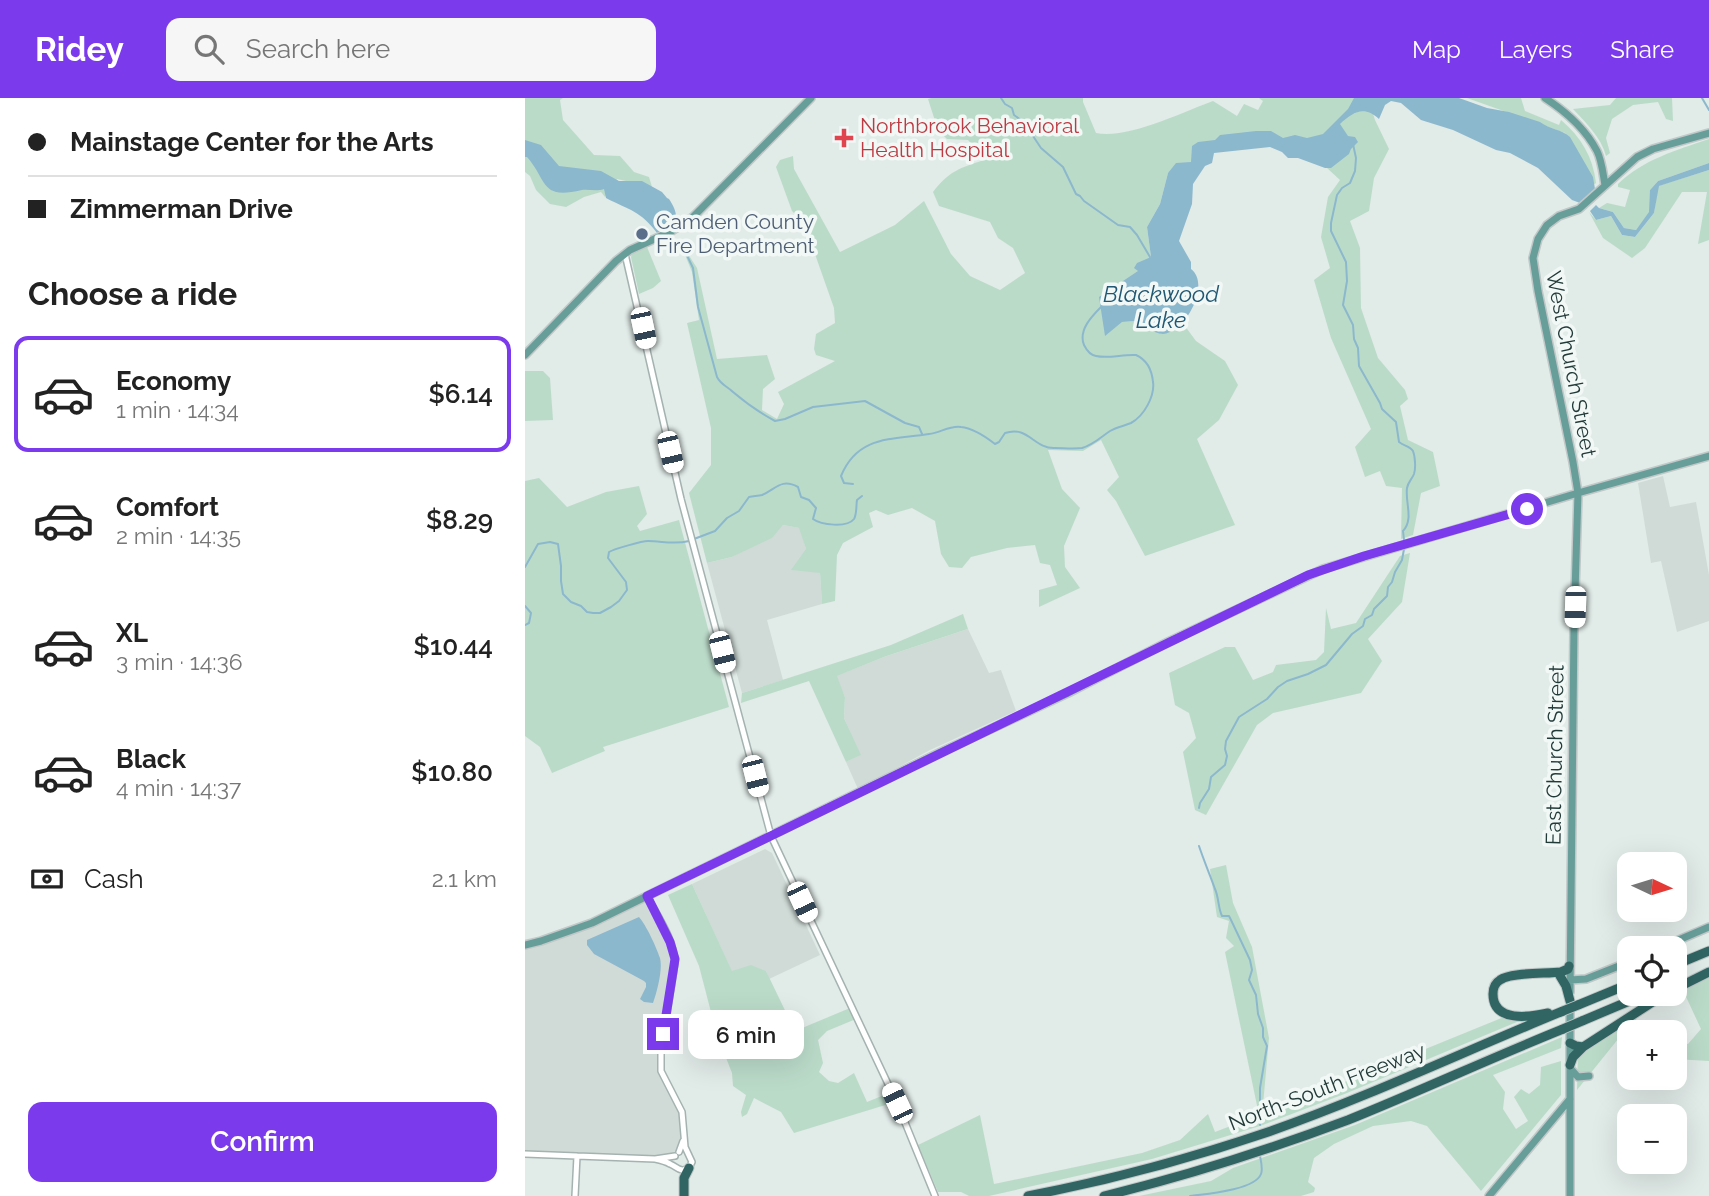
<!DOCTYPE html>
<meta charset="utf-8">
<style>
:root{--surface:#fff;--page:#f6f6f6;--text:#222;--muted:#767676;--line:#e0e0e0;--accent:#7c3aed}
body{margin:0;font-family:Raleway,sans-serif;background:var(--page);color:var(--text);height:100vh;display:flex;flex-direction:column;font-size:26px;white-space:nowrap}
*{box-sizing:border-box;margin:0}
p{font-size:23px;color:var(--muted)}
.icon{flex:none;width:38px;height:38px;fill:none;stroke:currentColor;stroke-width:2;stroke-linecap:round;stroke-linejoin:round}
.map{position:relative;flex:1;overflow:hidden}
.details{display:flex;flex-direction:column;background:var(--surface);width:525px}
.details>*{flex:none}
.guide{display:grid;align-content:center;height:154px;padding:0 28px;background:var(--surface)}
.needle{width:46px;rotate:94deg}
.fabs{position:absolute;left:1092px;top:754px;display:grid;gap:14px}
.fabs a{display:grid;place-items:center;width:70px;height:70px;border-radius:14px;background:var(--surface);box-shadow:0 7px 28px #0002;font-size:35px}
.end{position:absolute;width:32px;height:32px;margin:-16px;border:9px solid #7c3aed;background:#fff;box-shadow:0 0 0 4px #fff}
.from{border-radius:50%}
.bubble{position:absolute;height:49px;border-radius:14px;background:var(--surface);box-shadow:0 7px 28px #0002;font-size:23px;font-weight:600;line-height:49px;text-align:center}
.car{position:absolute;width:21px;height:42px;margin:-21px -10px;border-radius:9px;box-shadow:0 0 5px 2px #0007;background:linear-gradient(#fff 24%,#345 0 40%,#fff 0 76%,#345 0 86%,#fff 0)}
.guide b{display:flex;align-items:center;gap:24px;height:66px;font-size:26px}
.guide b+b{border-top:2px solid var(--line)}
.guide i{width:18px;height:18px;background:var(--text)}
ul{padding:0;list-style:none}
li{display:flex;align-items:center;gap:21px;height:116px;margin:0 14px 10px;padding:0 14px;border:4px solid transparent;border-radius:14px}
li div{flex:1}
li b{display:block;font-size:26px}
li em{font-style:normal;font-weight:600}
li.on{border-color:var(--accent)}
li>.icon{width:63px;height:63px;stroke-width:1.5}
h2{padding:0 28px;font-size:32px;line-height:84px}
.pay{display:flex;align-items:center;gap:18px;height:77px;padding:0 28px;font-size:26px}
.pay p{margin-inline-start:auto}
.primary-button{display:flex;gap:14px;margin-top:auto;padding:14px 28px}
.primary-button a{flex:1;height:80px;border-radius:14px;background:var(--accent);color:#fff;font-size:28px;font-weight:600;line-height:80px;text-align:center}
header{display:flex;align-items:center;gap:42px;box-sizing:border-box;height:98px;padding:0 35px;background:var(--accent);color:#fff}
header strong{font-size:33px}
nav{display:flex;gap:38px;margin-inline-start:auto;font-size:24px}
.search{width:490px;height:63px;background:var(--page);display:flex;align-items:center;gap:18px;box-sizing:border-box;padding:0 24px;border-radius:14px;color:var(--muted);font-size:26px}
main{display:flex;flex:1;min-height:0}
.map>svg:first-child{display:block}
.built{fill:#d0dbd7}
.green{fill:#bbdbc9}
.water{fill:#8cb8cd}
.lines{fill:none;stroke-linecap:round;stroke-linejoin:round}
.stream{stroke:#8cb8cd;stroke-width:2}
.minor-casing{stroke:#a4b3b0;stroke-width:8}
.major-casing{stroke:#c1c8c7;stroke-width:10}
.highway-casing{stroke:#c1c8c7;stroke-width:11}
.minor{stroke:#fff;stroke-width:5}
.major{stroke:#689e9a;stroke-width:7}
.highway{stroke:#306563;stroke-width:9}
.highway-bridge-casing{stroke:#c1c8c7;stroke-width:11;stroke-linecap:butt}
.highway-bridge{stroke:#306563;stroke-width:9}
.route{stroke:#7c3aed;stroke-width:9}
.health-dot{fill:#e0444e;stroke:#f2f8f6;stroke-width:2.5}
.service-dot{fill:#5c6f8a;stroke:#f2f8f6;stroke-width:2.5}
.labels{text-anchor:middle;stroke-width:7;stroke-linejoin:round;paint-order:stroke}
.health-label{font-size:21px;fill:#be3a42;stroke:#f2f8f6;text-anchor:start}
.service-label{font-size:21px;fill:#4e5e75;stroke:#f2f8f6;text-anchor:start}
.street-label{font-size:21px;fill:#233b38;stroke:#f2f8f6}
.water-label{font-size:23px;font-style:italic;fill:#205773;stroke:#f2f8f6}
</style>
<header>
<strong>Ridey</strong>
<div class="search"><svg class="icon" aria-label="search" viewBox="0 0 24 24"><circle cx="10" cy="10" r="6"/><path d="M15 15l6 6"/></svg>Search here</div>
<nav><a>Map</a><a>Layers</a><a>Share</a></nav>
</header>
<main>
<section class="details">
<div class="guide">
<b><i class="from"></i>Mainstage Center for the Arts</b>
<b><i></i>Zimmerman Drive</b>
</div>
<h2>Choose a ride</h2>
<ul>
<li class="on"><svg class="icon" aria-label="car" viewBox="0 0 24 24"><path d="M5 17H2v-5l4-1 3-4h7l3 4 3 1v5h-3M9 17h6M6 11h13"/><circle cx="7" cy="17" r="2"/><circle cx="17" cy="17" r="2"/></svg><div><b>Economy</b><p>1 min · 14:34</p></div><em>$6.14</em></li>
<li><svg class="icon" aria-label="car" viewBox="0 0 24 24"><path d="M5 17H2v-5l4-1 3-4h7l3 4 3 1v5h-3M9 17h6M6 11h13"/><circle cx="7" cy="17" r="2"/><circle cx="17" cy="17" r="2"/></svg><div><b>Comfort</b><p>2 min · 14:35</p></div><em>$8.29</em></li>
<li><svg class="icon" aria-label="car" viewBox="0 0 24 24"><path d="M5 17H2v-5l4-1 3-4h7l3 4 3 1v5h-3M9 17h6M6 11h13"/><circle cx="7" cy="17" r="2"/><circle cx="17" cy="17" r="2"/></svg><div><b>XL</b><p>3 min · 14:36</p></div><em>$10.44</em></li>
<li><svg class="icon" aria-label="car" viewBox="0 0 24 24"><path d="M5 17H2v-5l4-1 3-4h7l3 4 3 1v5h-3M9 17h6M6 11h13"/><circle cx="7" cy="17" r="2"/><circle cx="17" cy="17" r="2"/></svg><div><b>Black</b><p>4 min · 14:37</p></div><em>$10.80</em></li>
</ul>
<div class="pay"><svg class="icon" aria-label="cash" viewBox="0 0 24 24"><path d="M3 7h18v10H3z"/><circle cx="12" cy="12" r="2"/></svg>Cash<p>2.1 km</p></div>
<div class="primary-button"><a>Confirm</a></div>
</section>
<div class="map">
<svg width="1184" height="1098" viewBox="0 0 1184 1098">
<rect width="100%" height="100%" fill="#e1ebe8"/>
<path class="built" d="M1138,378L1145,409L1171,404L1184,477V523L1152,534L1136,463L1126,465L1113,385Z
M258,427L275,430L281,451L295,475L297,506L242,522L258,582L217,595L182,465L207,459L225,449Z
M443,531L464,575L476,572L491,613L405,652L333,691L321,664L335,657L319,620L320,599L311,578L359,559Z
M240,751L247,755L295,857L244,881L241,873L207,874L167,786Z
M122,798L149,856L136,973L154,1009L159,1033L154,1054L143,1060L0,1056V847L16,843Z"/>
<path class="green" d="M0,0H38L35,2L38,22L69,57L95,58L109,74L124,79L127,89L92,81L80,99L76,94L59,99L41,109L25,106L11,92L5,78L0,74Z
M406,0H558V4L571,35C604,41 655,15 688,3L712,18L719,6L733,12L738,3L734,0H843L850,22L864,51L849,80L844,113L825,123L835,150L836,210L853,260L880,292L883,301L875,308L883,342L908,354L915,388L896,395L888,437L876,441L877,390L861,388L855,373L840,379L830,349L846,331L806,240L789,182L805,170L796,139L803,99L815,82L802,70L731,33L643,75L635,106L622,129L626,159L614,173L597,224L610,223L637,236L657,224L671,243L700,263L713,287L694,322L672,341L710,427L620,458L591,403L582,392L594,379L576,342L558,353L523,352L537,391L555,410L539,448L540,469L555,490L514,509V492L532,487L525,467L515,465L510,447L482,450L446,459L437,470L424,469L416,456L410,423L387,410L363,417L351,412L344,415L348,429L318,445L312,457L310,503L297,506L295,475L266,472L281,451L274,430L258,427L247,440L207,459L182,465L164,395L186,367V330L162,225L174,222L167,174L156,147L146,142H154L172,170L192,261L242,257L250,281L238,291L237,312L252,321L259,306L253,294L310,263L291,257L289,251L291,236L310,225L309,210L279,125L267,113L251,69L255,62L268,58L269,71L315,154L370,127L399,103L426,156L445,178L475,192L500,175L488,150L473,140L465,124L414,108L408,94C424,73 435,70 459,62L461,58L455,51L449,49L443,42L422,41L413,32L403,1Z
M942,0H996L1000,13L1034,27L1036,22C1056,39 1068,59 1071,85L1068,87L1040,35Z
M1091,0H1147L1148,23L1141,21L1133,4L1108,7L1087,21L1081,40L1085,55L1081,58C1076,39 1061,25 1048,11L1085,7Z
M1184,41V65L1133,83L1125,92V114L1111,132L1099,130L1088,114L1074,110L1082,105L1100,109L1105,92L1093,89V86C1117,62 1152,52 1184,41Z
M1184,72V142L1173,146L1182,94H1157L1120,150L1107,160L1078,140L1064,114L1071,122L1086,118L1097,137L1110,139L1129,115L1133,88Z
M122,149L136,183L128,190L114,196L106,159L107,155Z
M0,273H18L25,280L28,322L0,323Z
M14,380L42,409L81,394L114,388L122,416L112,428L115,433L154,422L204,609L78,649L80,653L27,675L15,649L0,638V383Z
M885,455L877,504L843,541L857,563L836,595L748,615L732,627L681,717L670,712L658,654L671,640L664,615L650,607L644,575L700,549H710L728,582L748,574L751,567L791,562L799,554L801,510L806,531L831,525L875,458Z
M438,516L443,531L359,559L312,578L320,599L319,620L336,657L321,664L284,583L216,605L217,595L366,547Z
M701,767L708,805L727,849L744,940L738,1007L743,1011L754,1002L763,1007L979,919L999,921L822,995L735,1028L627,1061L464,1098H444L436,1094H413L393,1047L455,1017L469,1086L617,1055L655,1042L683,1016L690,1034L734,1017L700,854L709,848L701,840L704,823L692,819L685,771Z
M167,786L207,873L226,867L241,873L270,933L325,910L331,921L302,933L293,942L298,965L294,974L304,983L313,985L329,975L342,1004L364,995L367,1005L269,1035L256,1014L229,1000L222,1016L217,1019L216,1014L221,997L208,988L207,975L192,937L174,868L143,797Z
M1184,877V963L1150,961V944L1163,946L1176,931L1157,890Z
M1108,919L1127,934H1122L1106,925L1052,992L1053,954Z
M1037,939L1036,950L968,977L980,994L978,1011L991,1031L1003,1023L989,999L996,991L1004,996L1015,987L1016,969L1036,963V997L956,1093L902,1028L886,1023L848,1028L809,1046L789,1060L783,1084L790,1090L789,1094L776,1098H614L686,1083L708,1070L830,1027Z"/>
<path class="water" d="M829,0H934L962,10L984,14L1015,24C1024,31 1036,31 1045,39L1068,79L1070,91L1055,105L1047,102L1013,70L985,55L971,52L928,32L896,22L876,5L866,3L860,7L854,21C839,7 828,14 815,26L823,38L830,39L833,44L826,51L824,56L806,70H800L773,60H763L757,54L745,49L689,55L687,65L680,68L668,86L667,106L654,143L666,164V171C686,186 661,234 638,236C633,236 628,233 623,231C616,229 614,230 610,223L597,224L580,238L574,199L613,173L609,170L612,165L626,159L622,129L635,106L643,75L651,65L666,64L667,48L673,44L690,42L695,37L731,33H746L758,40L770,37L782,40L798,36L823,11Z
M0,42L16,47L34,68L76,73L94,83H117L137,94L142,100L144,101C156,119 153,129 132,135C116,113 104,112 81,100L79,91C71,94 64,91 57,92C15,102 23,83 2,59H0Z
M1184,65V72L1134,88L1129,115L1110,139L1097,137L1086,118L1071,122L1065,113L1071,107L1074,110L1088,114L1099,130L1111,132L1124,114L1125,92L1133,83Z
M114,819C121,827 131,848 135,860C138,871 132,894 128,905L119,904L115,901L121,889V885L119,883L69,856L62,847V842Z"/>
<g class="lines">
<path class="stream" d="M476,0L480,6L487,10L489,17L503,27L506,35L516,50L538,69L551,96L555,98L559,103L593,127L605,129L612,137L625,159
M1177,0L1184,12
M828,46L831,60L830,73L825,85L817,90L812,97L806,125V133L821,164L822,183L818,207L828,227L829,241L833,250L834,268L855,305L857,311L871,324L874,344C879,348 885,348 888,353C890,358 891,370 889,376C887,381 883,384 882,390C880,405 889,421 878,433L879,442
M143,139L154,144L158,149L168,170L173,209L192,279C196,287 202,288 208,294C221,305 235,315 250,323L260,321L288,309L340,303L380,325L394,329L397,336
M328,386L319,385L316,378C333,337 367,342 404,336C415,335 425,327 436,329C448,330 461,339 470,346L474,344L480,335C503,327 509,351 530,350C538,350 549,351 557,350C568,347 576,339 585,333C592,329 599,328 606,325C619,318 630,298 628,284C627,273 622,262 611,257C598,256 584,261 571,258C565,257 562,253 559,247C553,232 567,218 577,208
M169,441L190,433L202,420L214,413L224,399C229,398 233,398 237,397C251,391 256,380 273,389L276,399L284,402L291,410L288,421C296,427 322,430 329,421C332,416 331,407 332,402L337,398
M0,469L13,446L25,444L33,446L36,468V483L38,496L46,504L56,508L62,514L68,515H75L86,509L94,503L102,492L101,484L83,460L84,454C89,451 117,443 123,443C137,443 149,447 164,443
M0,508L6,515L4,525L0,527
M674,710L675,705L684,691L686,679L700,667L702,658L700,651L701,643L714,619L742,601L753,589L762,583L783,576L801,567L827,536L838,528L840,521L847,517L849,511L862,498L863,489L867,484L870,474L877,462L879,451
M674,748C679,763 685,777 690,791C694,800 693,810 697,818H704L706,822L725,862L727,872L724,882L731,897L733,916L738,930V939L742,948L735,990V1027
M665,1098C681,1096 730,1092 736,1076C738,1071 736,1063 735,1058"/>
<defs>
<path id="minor" d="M100,156L156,401L246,738L372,1005L410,1098
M122,798C133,819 149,841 150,865L136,953V973L157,1014L160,1049L167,1064L164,1070C154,1075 153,1069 145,1066C140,1063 135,1062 130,1061
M154,1054L158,1043
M0,1056L130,1061L150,1058
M50,1098L52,1058"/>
<path id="major" d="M1020,0C1040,13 1061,32 1072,53C1077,63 1078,76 1080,87
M0,257L91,163L105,152L145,134L168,119L286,0
M0,847L16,843L67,825L414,655L543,595L643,544L798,471L1053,395L1184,358
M1135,850L1184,829
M1045,882L1061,881L1104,864
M1045,894L1049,528L1053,395L1048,364L1013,193L1008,160L1013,141L1022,127L1034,118L1054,111L1112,59L1128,51L1184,35
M1045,906V1098
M1045,970L1053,979L1064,978
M964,1098L1045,1001"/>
<path id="highway" d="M1150,867L1184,853
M1035,878L1041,888L1045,903
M1150,891L1184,874
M1053,907L1104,886
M1023,915C1005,919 968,925 968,896C968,890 970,885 975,882C986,874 1021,876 1036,874L1043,871L1044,868
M1057,923L1121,896
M1045,945L1051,948L1058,949L1140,896
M1045,967L1048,959L1058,949
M159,1098V1080L164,1070
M503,1098C585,1082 667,1060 746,1033C845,998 940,953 1038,913
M579,1098C662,1078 743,1052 823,1022C895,993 966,960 1038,931"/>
</defs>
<use href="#minor" class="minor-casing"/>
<use href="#major" class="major-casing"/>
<use href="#highway" class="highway-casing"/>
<use href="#minor" class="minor"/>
<use href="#major" class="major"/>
<use href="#highway" class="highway"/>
<defs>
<path id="highway-bridge" d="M1038,913L1053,907
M1038,931L1057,923"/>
</defs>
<use href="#highway-bridge" class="highway-bridge-casing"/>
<use href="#highway-bridge" class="highway-bridge"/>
</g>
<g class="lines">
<path class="route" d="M138,936L150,861L145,844L122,798L783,477L839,458L1002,411"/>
</g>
<path class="health-dot" d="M315.5 29.5h7v7h7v7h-7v7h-7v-7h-7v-7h7z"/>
<circle class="service-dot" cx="117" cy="136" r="7"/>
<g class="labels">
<g class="health-label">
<text x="335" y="35">Northbrook Behavioral<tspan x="335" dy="24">Health Hospital</tspan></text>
</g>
<g class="service-label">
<text x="131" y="131">Camden County<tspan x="131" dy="24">Fire Department</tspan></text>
</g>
<g class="street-label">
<text transform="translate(1046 266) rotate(79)" y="7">West Church Street</text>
<text transform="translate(1030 657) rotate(-89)" y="7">East Church Street</text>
<text transform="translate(802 989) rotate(-21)" y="7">North-South Freeway</text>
</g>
<g class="water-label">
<text x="636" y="204">Blackwood<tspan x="636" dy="26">Lake</tspan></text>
</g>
</g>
</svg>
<div class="fabs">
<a><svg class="needle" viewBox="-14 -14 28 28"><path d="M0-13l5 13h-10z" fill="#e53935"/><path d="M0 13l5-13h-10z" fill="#767676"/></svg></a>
<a><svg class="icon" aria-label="locate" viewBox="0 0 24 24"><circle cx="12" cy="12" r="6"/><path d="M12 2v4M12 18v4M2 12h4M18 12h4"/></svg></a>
<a>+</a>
<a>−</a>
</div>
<i class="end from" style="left:1002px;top:411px"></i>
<i class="end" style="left:138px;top:936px"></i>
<div class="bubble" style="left:163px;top:912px;width:116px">6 min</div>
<i class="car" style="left:118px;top:230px;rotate:168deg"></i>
<i class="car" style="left:145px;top:354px;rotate:167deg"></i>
<i class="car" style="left:1050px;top:509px;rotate:182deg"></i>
<i class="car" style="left:197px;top:554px;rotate:166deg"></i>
<i class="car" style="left:230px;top:678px;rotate:166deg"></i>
<i class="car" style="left:277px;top:804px;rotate:155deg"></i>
<i class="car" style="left:372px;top:1005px;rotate:335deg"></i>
</div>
</main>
